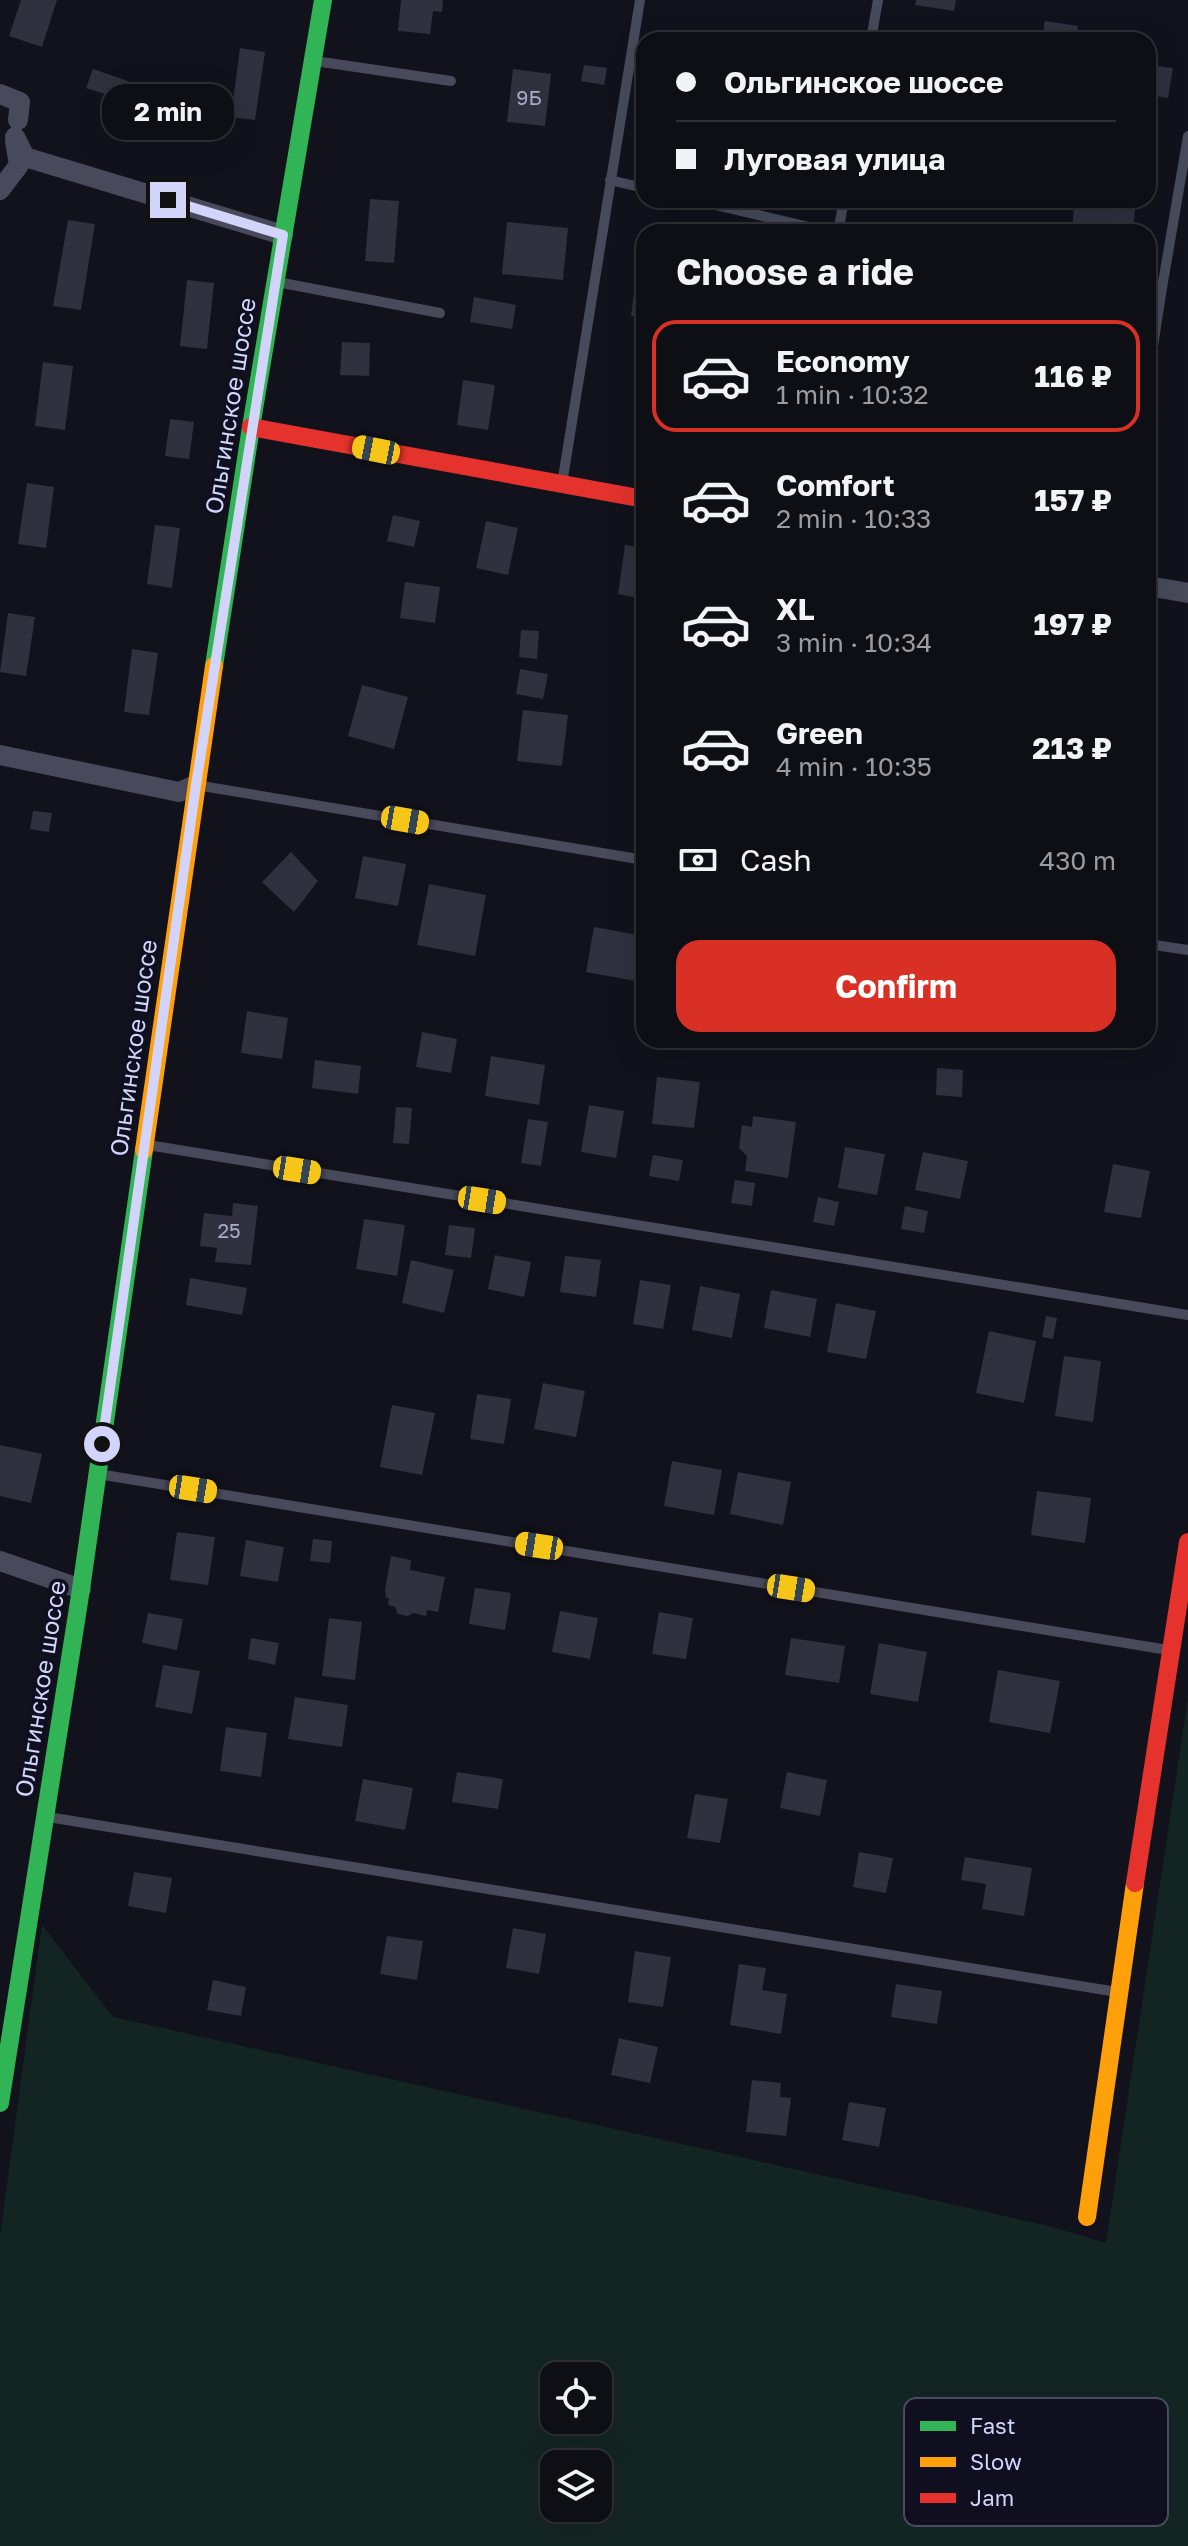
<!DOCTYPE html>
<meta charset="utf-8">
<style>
:root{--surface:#0e0e15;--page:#1c1c22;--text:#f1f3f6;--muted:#9b9ca0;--line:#2e2e34;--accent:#d93025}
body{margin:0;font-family:"Golos Text",sans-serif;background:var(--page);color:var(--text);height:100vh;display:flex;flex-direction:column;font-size:30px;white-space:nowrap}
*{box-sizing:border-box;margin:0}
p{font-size:26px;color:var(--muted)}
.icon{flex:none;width:44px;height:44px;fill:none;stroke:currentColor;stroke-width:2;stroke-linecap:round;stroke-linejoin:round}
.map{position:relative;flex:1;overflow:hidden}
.drawer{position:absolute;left:636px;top:224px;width:520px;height:824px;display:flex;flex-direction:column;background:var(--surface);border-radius:24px;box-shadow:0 8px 32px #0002,0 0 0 2px var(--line)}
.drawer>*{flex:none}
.banner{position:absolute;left:636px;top:32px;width:520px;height:176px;border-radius:24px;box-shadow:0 8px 32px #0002,0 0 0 2px var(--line);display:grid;align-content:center;height:176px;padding:0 40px;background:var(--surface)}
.buttons{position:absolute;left:540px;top:2362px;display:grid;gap:16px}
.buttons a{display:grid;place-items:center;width:72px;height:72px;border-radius:16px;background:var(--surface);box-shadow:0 8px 32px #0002,0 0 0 2px var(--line);font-size:40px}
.end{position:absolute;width:36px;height:36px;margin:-18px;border:10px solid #d2d4fa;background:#111;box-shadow:0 0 0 4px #111}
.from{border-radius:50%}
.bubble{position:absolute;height:56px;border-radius:24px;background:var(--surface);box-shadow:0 8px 32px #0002,0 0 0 2px var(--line);font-size:26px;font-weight:700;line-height:56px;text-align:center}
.car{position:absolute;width:24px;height:48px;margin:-24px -12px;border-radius:10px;box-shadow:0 0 6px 2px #0007;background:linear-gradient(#f5c518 24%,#345 0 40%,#f5c518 0 76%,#345 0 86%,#f5c518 0)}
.banner b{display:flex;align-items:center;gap:28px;height:76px;font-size:30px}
.banner b+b{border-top:2px solid var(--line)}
.banner i{width:20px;height:20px;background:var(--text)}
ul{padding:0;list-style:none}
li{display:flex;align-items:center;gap:24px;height:112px;margin:0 16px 12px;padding:0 24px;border:4px solid transparent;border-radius:24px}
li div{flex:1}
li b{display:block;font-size:30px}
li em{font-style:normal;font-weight:700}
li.current{border-color:var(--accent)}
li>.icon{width:72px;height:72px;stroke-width:1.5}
h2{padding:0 40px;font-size:36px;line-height:96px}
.pay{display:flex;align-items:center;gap:20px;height:88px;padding:0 40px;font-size:30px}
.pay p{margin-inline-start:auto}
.primary-button{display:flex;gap:16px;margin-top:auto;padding:16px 40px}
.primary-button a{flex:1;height:92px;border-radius:24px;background:var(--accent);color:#fff;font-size:32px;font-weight:700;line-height:92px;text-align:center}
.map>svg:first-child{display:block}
.green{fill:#132523;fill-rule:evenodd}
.building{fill:#30303e}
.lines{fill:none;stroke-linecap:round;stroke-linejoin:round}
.lane{stroke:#484a5b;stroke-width:10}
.street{stroke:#484a5b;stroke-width:20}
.fast{stroke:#30b455;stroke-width:18}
.slow{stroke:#ff9f0a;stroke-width:18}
.jam{stroke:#e5322d;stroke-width:18}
.route{stroke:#d2d4fa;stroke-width:10}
.labels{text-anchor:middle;stroke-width:7;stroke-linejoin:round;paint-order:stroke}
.number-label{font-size:20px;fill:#aaabcb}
.street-label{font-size:24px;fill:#d2d4fa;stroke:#0f0f1f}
.key{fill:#0f0f1f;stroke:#4a4a61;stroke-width:2}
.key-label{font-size:22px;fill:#d2d4fa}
</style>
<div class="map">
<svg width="1188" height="2546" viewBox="0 0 1188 2546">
<rect width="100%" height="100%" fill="#12121c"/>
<path class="green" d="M1188,1698V2546H0V2236L42,1925L113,2017L1049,2226L1106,2243ZM554,2376H598V2420H554ZM554,2464H598V2508H554Z"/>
<path class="building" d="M21,0H57L42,47L9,36Z
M401,0H443L442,12L433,11L430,34L398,31Z
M916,0H956L954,11L915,5Z
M1045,21L1078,26L1076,40H1042Z
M240,48L265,52L255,120L231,117Z
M584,65L607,68L604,85L581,81Z
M1148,65L1173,68L1168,98L1148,95Z
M93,69L145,87L139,105L86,88Z
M513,69L551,74L545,126L507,122Z
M370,199L399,201L394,263L365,261Z
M1108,200H1136L1133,232L1072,231L1074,207L1084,208L1085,205L1108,207Z
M68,220L95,224L81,310L53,306Z
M507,222L568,228L563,280L502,274Z
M636,277L644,278V318L631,316Z
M187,280L214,283L207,349L180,346Z
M474,297L516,305L512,329L470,322Z
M342,342L370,343L369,376L340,375Z
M43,362L73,366L65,430L35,426Z
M463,380L495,385L488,430L457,425Z
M170,419L194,422L189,459L165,456Z
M27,483L54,487L46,548L18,544Z
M393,515L420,521L414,547L387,541Z
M486,521L518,528L508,575L476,568Z
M155,525L180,528L172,588L147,584Z
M625,545L644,548V599L618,594Z
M405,582L440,587L435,623L400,618Z
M8,613L35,617L26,676L0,672Z
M521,630L539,631L537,659L519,657Z
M132,649L158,653L149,715L124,712Z
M520,669L548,674L543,699L516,694Z
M362,685L408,697L394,749L348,736Z
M523,710L568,715L562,766L517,761Z
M33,811L52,813L49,832L30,829Z
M291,852L318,881L294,912L262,882Z
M363,856L406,864L398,906L355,898Z
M429,884L486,895L475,956L417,945Z
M594,927L644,936V967L641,982L586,972Z
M247,1011L288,1018L282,1059L241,1053Z
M422,1032L457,1039L451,1073L416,1067Z
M491,1056L545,1065L539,1105L485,1096Z
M315,1060L361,1066L358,1094L312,1088Z
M937,1068L963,1070L962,1097L936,1095Z
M657,1077L700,1082L694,1128L652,1124Z
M589,1105L624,1111L616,1158L581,1152Z
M396,1107L412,1108L409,1144L393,1143Z
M753,1116L796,1122L788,1178L745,1171L747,1156L739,1148L742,1125L752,1127Z
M528,1119L548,1122L541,1166L521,1163Z
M845,1147L885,1154L877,1195L838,1188Z
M923,1152L968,1161L960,1199L915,1190Z
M653,1155L683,1160L679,1181L649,1176Z
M1113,1164L1150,1171L1141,1218L1104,1212Z
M735,1180L755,1183L752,1206L731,1203Z
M818,1197L839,1202L834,1226L813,1222Z
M233,1203L258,1206L251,1265L215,1262L217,1248L200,1246L204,1213L232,1216Z
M905,1206L928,1211L924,1233L901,1229Z
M364,1219L405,1225L397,1276L356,1269Z
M449,1225L475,1228L471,1258L445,1255Z
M495,1255L531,1262L524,1297L488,1289Z
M565,1256L601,1260L596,1297L560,1292Z
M411,1260L454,1270L444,1313L402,1303Z
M190,1278L247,1288L242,1315L186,1305Z
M640,1280L671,1285L663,1329L633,1324Z
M700,1286L740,1294L732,1338L692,1330Z
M771,1290L817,1299L810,1337L764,1328Z
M836,1303L876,1311L866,1359L827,1352Z
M1046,1316L1057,1318L1053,1339L1042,1337Z
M989,1331L1036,1341L1024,1403L976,1393Z
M1064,1356L1101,1361L1093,1422L1055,1416Z
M543,1383L585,1391L576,1437L534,1429Z
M477,1394L511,1399L504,1444L470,1439Z
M392,1405L435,1413L422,1475L380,1467Z
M0,1445L42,1454L31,1503L0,1496Z
M672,1461L722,1470L714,1515L664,1506Z
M738,1472L791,1482L783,1525L730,1514Z
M1037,1491L1091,1498L1085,1543L1031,1535Z
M177,1532L215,1537L208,1585L170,1580Z
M313,1539L332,1541L330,1563L310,1561Z
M246,1540L284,1547L278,1582L240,1576Z
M391,1556L411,1560L410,1570L445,1577L438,1612L427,1610L426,1616L413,1613L408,1616L398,1614L395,1607L388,1605L389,1598H386L385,1590Z
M475,1588L511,1593L505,1630L469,1624Z
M560,1611L598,1618L590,1659L552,1652Z
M659,1612L693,1618L686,1659L652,1654Z
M148,1613L183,1619L177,1650L142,1643Z
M329,1618L362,1622L355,1680L322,1676Z
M251,1638L279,1643L275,1665L248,1659Z
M791,1638L845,1646L839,1683L785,1675Z
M879,1643L927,1652L918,1702L870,1694Z
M163,1665L200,1671L192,1714L155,1707Z
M998,1670L1060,1681L1050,1733L989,1722Z
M295,1697L348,1705L342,1747L288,1739Z
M226,1727L267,1733L261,1777L220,1771Z
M457,1772L503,1779L498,1809L452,1802Z
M787,1772L827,1780L820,1816L780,1808Z
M363,1779L413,1788L405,1830L355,1821Z
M695,1794L728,1799L720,1843L687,1838Z
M859,1852L893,1858L886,1893L853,1887Z
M965,1857L1032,1868L1024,1916L982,1909L986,1884L961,1880Z
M134,1872L172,1878L166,1913L128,1906Z
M513,1928L546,1934L539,1974L506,1968Z
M387,1936L423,1941L417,1980L380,1974Z
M635,1951L671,1957L663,2007L628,2002Z
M739,1964L766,1968L762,1990L787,1994L781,2034L730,2025Z
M213,1980L246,1987L241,2016L207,2010Z
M896,1984L942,1991L937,2024L891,2017Z
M619,2038L658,2047L650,2083L611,2075Z
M752,2080L781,2083L780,2097L791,2098L786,2136L746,2132Z
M849,2102L886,2108L879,2147L842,2140Z"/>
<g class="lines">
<path class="lane" d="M871,40L878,0
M315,61L451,81
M610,180L644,188
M694,200L830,232
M838,232L844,200
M277,282L440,313
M1148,286L1162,288L1148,378
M1162,288L1188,136
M562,484L640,0
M196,785L644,860
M1148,944L1188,950
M148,1145L1188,1315
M98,1474L1168,1650
M48,1817L1117,1992"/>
<path class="street" d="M0,94L20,102L18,120
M15,137L25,157L283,235
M0,190L19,165L15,141
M1148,586L1188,593
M0,755L179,792L196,785
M0,1561L81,1589"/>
<path class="fast" d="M214,666L251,427L323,0
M0,2103L81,1589L144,1150"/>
<path class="slow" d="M144,1150L214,666
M1087,2217L1135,1883"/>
<path class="jam" d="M251,427L644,499
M1135,1883L1188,1542"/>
</g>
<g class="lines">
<path class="route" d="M102,1444L196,785L283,235L168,200"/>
</g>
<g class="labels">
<g class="number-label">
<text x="529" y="105">9Б</text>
<text x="229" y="1238">25</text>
</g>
<g class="street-label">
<text transform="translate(231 406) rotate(-81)" y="8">Ольгинское шоссе</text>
<text transform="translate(134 1048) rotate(-82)" y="8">Ольгинское шоссе</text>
<text transform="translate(41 1689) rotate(-81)" y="8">Ольгинское шоссе</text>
</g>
</g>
<rect x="904" y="2398" width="264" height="128" rx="12" class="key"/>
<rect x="920" y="2421" width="36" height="10" fill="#30b455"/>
<rect x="920" y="2457" width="36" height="10" fill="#ff9f0a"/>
<rect x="920" y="2493" width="36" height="10" fill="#e5322d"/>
<g class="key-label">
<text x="970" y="2434">Fast</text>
<text x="970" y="2470">Slow</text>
<text x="970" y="2506">Jam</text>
</g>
</svg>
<div class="buttons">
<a><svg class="icon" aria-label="locate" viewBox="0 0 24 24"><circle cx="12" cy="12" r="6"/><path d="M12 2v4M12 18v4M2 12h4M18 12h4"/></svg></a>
<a><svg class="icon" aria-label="layers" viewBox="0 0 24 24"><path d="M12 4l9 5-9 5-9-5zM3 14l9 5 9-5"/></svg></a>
</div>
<i class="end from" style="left:102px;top:1444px"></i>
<i class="end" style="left:168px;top:200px"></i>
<div class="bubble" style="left:102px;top:84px;width:132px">2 min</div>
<i class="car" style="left:376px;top:450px;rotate:281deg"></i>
<i class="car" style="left:405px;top:820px;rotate:100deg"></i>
<i class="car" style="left:297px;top:1170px;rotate:99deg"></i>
<i class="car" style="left:482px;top:1200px;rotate:99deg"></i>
<i class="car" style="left:193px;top:1489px;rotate:99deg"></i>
<i class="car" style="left:539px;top:1546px;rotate:279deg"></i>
<i class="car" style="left:791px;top:1588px;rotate:99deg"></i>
<div class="banner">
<b><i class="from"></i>Ольгинское шоссе</b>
<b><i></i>Луговая улица</b>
</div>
<section class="drawer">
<h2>Choose a ride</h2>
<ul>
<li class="current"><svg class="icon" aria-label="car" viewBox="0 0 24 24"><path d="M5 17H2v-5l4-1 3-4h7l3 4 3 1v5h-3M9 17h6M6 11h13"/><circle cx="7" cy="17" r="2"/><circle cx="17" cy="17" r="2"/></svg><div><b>Economy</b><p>1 min · 10:32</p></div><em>116 ₽</em></li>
<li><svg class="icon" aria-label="car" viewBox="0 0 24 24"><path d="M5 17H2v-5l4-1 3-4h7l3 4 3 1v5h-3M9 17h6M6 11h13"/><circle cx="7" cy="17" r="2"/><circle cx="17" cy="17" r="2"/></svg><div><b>Comfort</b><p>2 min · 10:33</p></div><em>157 ₽</em></li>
<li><svg class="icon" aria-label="car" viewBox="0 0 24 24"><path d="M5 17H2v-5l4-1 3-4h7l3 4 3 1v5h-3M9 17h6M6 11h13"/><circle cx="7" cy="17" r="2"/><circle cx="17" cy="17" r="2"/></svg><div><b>XL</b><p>3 min · 10:34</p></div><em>197 ₽</em></li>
<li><svg class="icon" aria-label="car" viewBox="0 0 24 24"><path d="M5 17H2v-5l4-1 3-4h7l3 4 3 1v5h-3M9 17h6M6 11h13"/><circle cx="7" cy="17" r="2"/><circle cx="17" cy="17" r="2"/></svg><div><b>Green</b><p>4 min · 10:35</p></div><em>213 ₽</em></li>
</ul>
<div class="pay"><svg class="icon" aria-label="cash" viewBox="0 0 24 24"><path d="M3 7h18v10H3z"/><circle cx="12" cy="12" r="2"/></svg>Cash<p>430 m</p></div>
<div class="primary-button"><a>Confirm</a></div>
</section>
</div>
